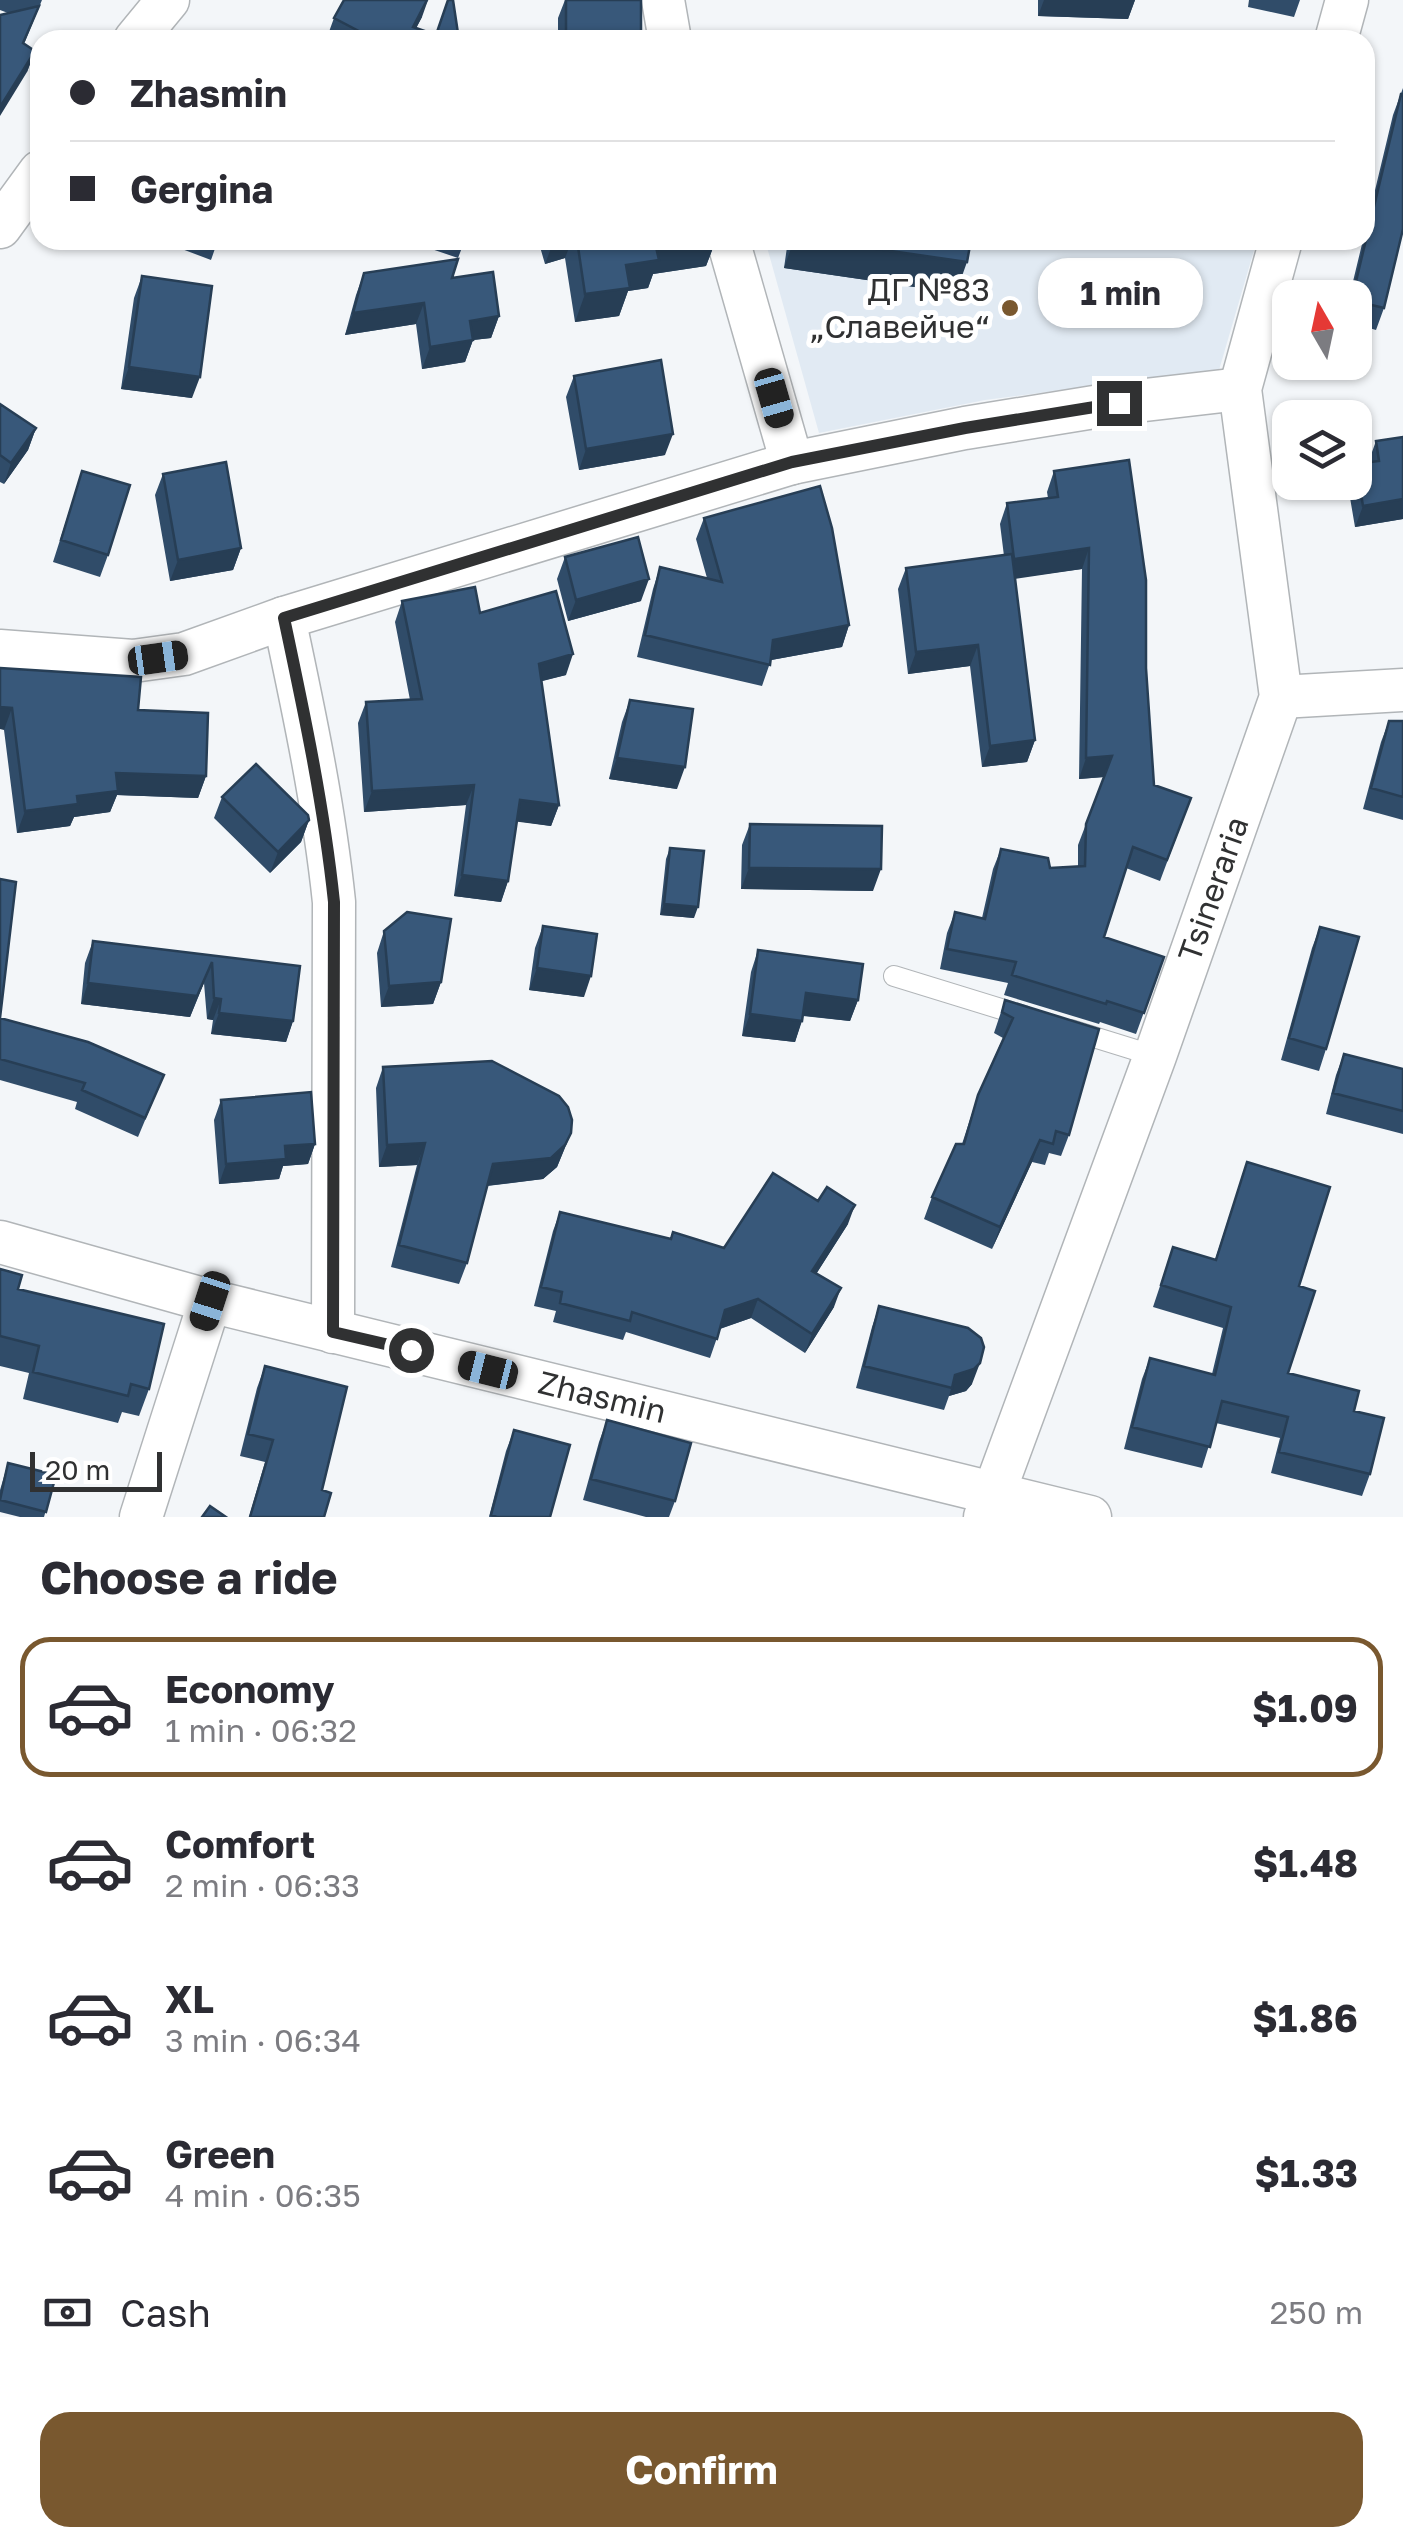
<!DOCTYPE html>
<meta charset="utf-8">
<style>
:root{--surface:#fff;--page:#f7f7f7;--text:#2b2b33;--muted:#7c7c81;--line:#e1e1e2;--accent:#79582f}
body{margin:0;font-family:"Golos Text",sans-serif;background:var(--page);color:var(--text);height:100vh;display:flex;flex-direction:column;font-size:38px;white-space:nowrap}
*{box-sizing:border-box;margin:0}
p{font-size:32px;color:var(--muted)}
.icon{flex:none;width:55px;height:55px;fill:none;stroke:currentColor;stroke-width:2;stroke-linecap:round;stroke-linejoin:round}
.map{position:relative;height:1517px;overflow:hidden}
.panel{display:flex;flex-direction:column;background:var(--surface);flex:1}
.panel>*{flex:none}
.guide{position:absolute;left:30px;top:30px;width:1345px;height:220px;border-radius:30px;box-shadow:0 2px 8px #0004;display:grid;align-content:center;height:220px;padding:0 40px;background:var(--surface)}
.needle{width:65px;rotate:351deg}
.buttons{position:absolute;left:1272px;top:280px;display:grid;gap:20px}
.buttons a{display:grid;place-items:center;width:100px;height:100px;border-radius:20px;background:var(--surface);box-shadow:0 2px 8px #0004;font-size:50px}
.scale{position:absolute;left:30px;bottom:25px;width:132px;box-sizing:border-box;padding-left:10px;border:5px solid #303132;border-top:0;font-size:28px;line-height:35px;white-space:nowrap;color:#303132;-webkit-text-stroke:8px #fff;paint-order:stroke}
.end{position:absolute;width:45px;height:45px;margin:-22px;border:12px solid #303132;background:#fff;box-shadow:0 0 0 5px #fff}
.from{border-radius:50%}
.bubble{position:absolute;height:70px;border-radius:30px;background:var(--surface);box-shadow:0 2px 8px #0004;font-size:32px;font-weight:700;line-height:70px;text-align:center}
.car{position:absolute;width:30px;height:60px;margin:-30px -15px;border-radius:12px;box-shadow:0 0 8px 2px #0007;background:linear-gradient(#222 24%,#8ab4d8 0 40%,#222 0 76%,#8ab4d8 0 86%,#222 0)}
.guide b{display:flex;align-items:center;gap:35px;height:95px;font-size:38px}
.guide b+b{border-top:2px solid var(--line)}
.guide i{width:25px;height:25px;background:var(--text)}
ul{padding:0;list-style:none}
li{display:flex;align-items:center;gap:30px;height:140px;margin:0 20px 15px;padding:0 20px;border:5px solid transparent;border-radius:30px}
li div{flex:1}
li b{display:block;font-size:38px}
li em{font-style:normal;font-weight:700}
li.on{border-color:var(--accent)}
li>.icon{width:90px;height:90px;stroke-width:1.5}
h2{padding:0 40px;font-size:45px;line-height:120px}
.pay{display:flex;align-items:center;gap:25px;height:110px;padding:0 40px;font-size:38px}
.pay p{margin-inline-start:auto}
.button{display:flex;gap:20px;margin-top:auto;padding:20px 40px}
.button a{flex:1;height:115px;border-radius:30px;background:var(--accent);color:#fff;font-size:40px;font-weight:700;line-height:115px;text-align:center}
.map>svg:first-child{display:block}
.built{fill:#e1eaf3}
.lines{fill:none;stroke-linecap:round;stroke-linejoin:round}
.service-casing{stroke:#b1b5b8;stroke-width:22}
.minor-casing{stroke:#b1b5b8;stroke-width:45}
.service{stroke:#fff;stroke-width:20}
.minor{stroke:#fff;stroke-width:42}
.wall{fill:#304c69}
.shaded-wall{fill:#273e55}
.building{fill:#38587a;stroke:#273e55;stroke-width:2.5}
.route{stroke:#303132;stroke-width:12}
.poi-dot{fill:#79582f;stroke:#fff;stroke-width:4}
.labels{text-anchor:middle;stroke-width:10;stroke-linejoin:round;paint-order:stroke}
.poi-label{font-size:32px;fill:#303132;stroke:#fff;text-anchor:end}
.street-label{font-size:32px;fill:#303132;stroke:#fff}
</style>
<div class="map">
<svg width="1403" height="1517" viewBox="0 0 1403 1517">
<rect width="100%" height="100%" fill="#f3f6f9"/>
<path class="built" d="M765,240H1257L1217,377L1135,381L985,400L819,433Z"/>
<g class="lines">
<defs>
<path id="service" d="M894,976L1024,1016
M1071,1030L1155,1056"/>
<g id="minor">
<path d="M663,0L670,40"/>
<path d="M135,40L168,0"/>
<path d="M1336,40L1347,0"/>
<path d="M0,227L40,172"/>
<path d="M728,240L792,463"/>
<path d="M284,618C304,712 324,806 334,902L333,1332"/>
<path d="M0,651L133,661L184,654L284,618L792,463L965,428L1119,403L1240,389"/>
<path d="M1281,697L1403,690"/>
<path id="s1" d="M0,1242L210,1301L1090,1517"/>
<path d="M141,1517L210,1301"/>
<path id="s2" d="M985,1517L1155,1056L1281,697L1240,389L1281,240"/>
</g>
</defs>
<use href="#service" class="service-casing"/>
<use href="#minor" class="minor-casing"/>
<use href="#service" class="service"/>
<use href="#minor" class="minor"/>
</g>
<path class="wall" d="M0,0H42L24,44L35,51L27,72L8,13L0,10Z
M565,0H641V40H558V18Z
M1038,0H1135L1128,19L1038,16Z
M1249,0H1300L1294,17L1248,7Z
M422,17L416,28L436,35L459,40H326L334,18Z
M1403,88V229L1384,308L1376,330L1355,324V298H1349L1363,240H1365V232L1393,115Z
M158,240H218L211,260Z
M405,240H465L458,258Z
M538,240H716L706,266L653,274L648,288L628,291L619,316L575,322L565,258L545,264Z
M788,240H971L956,293L784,268Z
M364,273L452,278L499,316L491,338L473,340L465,362L422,369L416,324L345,335L356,295Z
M142,276L192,398L121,389L134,298Z
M574,376L665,455L579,470L566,397Z
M0,404L36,428L28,450L4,484L0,482Z
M1403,437V519L1355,527L1348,486L1350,482H1355L1356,464L1368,463L1376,441Z
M82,471L108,555L100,577L53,562Z
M1054,471L1146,668L1154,785L1191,798L1160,881L1126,868L1104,937L1164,957L1136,1034L1100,1022L1099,1024L1004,995L1008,983L940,969L947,933L955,912L982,918L993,869L1001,849L1050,868L1078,867V845L1104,777L1079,779L1082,569L1015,578L1035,740L1027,762L982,767L970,666L908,674L898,589L906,568L1004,556L1000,524L1007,503L1048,498L1047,492Z
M163,474L241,548L233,570L170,581L155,495Z
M704,518L849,625L842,647L771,660L762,686L637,657L653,589L660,567L707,578L696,539Z
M565,557L641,601L568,621L557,579Z
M402,601L480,613L566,675L541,681L559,805L551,826L517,821L508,881L501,902L454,896L466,805L364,812L358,723L366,702L410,700L395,622Z
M0,668L138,710L206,776L198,798L117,795L110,812L74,817L70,826L17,833L4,730Z
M630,700L677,789L609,779L622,722Z
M1389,721H1403V820L1363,809L1381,742Z
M222,797L309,820L301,842L270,873L214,818Z
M750,824L873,891L741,889L742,845Z
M670,848L694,918L660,915L666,859Z
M0,879V1018L164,1075L138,1137L75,1109L77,1102L0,1080Z
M543,926L584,997L529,990L535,948Z
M1320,927L1326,1049L1319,1071L1281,1060L1312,948Z
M384,931L441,982L433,1004L381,1007L377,953Z
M93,941L300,966L293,1021L286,1042L211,1034L213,1020L207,1019L204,983L190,1017L81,1004L85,963Z
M758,950L858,1000L850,1021L803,1016L795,1042L742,1036L751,972Z
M1005,1000L1069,1135L1061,1156L1049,1153L1045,1165L1032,1162L992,1249L924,1219L932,1197L962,1144L978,1095L1003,1038L994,1033Z
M1344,1054L1403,1069V1134L1326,1114L1336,1075Z
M383,1067L571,1133L557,1167L543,1179L487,1186L467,1263L459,1284L391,1267L417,1165L379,1167L376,1088Z
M221,1100L315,1144L308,1164L283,1166L279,1179L219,1184L214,1120Z
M1247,1162L1299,1286L1288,1373L1354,1411L1370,1474L1362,1496L1271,1473L1280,1438L1216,1423L1202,1468L1124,1449L1142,1379L1150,1358L1212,1374L1223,1328L1153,1307L1173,1247L1215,1260Z
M560,1212L670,1239L724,1248L848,1224L816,1274L834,1307L805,1353L751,1318L720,1329L710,1358L626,1332L623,1340L553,1322L556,1311L534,1306L553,1231Z
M0,1269L18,1289L149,1389L139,1416L122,1412L118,1423L23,1399L29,1373L0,1366Z
M879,1306L972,1384L966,1391L949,1396L944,1410L856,1388L872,1327Z
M265,1366L322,1490L324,1517H249L265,1462L240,1456L257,1388Z
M607,1420L675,1501L669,1517H646L583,1500L599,1442Z
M514,1430L550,1517H489L506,1451Z
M8,1463L56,1475L44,1517H20L0,1512V1490Z"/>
<path class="shaded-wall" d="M428,0L422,17L410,40L413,27Z
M1044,0H1135L1128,19L1038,16Z
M35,51L27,72L0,116V107Z
M554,240H572L565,258L545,264Z
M701,240H716L706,266L653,274L648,288L628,291L619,316L575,322L585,294L626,265L656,247Z
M794,240H815L967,262L956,293L784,268Z
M424,303L416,324L345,335L353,313Z
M499,316L491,338L473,340L465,362L422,369L430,347L470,321Z
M129,367L200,377L192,398L121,389Z
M36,428L28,450L4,484L11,463Z
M673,434L665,455L579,470L586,449Z
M1403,499V519L1355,527L1363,506Z
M241,548L233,570L170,581L178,560Z
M1089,548L1082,569L1007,580L1014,559Z
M649,579L641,601L568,621L576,600Z
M849,625L842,647L766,661L773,640Z
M978,645L970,666L908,674L916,652Z
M573,654L566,675L531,684L539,664Z
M0,707L12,708L4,730L0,729Z
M1035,740L1027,762L982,767L990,746Z
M1112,756L1104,777L1079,779L1086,758Z
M617,758L685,767L677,789L609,779Z
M116,773L206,776L198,798L117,795L110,812L74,817L70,826L17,833L25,811L77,796Z
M474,785L466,805L364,812L372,791Z
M520,800L559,805L551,826L512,821Z
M309,820L301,842L270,873L278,852Z
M749,868L881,869L873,891L741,889Z
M462,875L508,881L501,902L454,896Z
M664,904L698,907L694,918L660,915Z
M212,962L190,1017L81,1004L88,983Z
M537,968L591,976L584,997L529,990Z
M441,982L433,1004L381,1007L389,986Z
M806,993L858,1000L850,1021L798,1015Z
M214,998L221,999L213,1020L207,1019Z
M219,1013L293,1021L286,1042L211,1034Z
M750,1014L802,1021L795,1042L742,1036Z
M571,1133L557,1167L543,1179L485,1186L493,1164Z
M1040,1140L1032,1162L992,1249L1000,1227Z
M425,1143L417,1165L379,1167L387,1145Z
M315,1144L308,1164L283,1166L279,1179L219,1184L226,1164L285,1146Z
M855,1205L848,1224L806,1290L812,1271Z
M841,1288L834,1307L805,1353L812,1334Z
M758,1299L751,1318L719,1329L725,1310Z
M980,1363L972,1384L966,1391L949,1396L955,1375Z"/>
<path class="building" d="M344,0H427L413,27L436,35L448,0H453L459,40H376L334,18Z
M566,0H641V40H566Z
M39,6L23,43L35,51L0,107V15Z
M1401,94H1403V229L1384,308L1355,301V298H1352Z
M577,240H701L656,247L659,260L626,265L630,288L585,294Z
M815,240H971L967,262Z
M458,259L452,278L493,272L499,316L470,321L473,340L430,347L424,303L353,313L364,273Z
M142,276L212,286L200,377L129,367Z
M661,360L673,434L586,449L574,376Z
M0,404L36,428L11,463L0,455Z
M1403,437V499L1363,506L1356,464L1379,461L1376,441Z
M1129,460L1146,580V668L1154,785L1191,798L1167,860L1133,847L1104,937L1164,957L1144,1013L1107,1001L1106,1004L1012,975L1016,962L947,949L955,912L985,919L1001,849L1048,858L1050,868L1085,866L1086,824L1112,756L1086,758L1089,548L1014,559L1007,503L1058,497L1054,471Z
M226,462L241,548L178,560L163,474Z
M82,471L130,485L108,555L61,540Z
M820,486L832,528L849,625L773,640L770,665L645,635L660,567L722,582L704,518Z
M638,537L649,579L576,600L565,557Z
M1012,554L1035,740L990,746L978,645L916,652L906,568Z
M475,587L480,613L556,591L573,654L539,664L559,805L520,800L508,881L462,875L474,785L372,791L366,702L422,699L402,601Z
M0,668L141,677L138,710L208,713L206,776L116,773L118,791L77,796L78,804L25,811L12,708L0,707Z
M630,700L693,709L685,767L617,758Z
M1389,721H1403V797L1371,788Z
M256,764L308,815L309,820L278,852L222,797Z
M750,824L882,826L881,869L749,868Z
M670,848L704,851L698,907L664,904Z
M0,879L16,882L0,1018L88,1042L164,1075L145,1118L82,1090L85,1083L0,1059Z
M407,912L451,919L441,982L389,986L384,931Z
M543,926L597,934L591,976L537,968Z
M1320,927L1359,937L1326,1049L1289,1038Z
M93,941L300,966L293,1021L219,1013L221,999L214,998L212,962L197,996L88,983Z
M758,950L863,964L858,1000L806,993L802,1021L750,1014Z
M1005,1000L1099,1029L1069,1135L1056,1131L1053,1144L1040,1140L1000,1227L932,1197L956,1144H964L978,1095L1013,1018L1002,1012Z
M1344,1054L1403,1069V1111L1333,1093Z
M492,1061L559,1096L568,1107L572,1120L571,1133L565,1145L551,1158L493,1164L467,1263L399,1245L425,1143L387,1145L383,1067Z
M311,1092L315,1144L285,1146L286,1159L226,1164L221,1100Z
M1247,1162L1330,1187L1299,1286L1315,1291L1288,1373L1359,1391L1354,1411L1384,1418L1370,1474L1279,1452L1288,1417L1222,1401L1210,1447L1132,1427L1150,1358L1215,1375L1231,1307L1161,1285L1173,1247L1216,1260Z
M773,1173L818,1201L827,1187L855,1205L812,1271L841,1288L812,1334L758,1299L725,1310L717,1339L632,1312L630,1321L560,1303L562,1292L541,1287L560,1212L671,1239L673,1232L724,1248Z
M0,1269L22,1275L18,1289L164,1324L149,1389L131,1384L128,1396L33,1372L39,1346L0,1336Z
M879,1306L968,1328L981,1338L984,1347L980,1363L974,1369L955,1375L952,1388L864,1366Z
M265,1366L347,1387L322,1490L331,1493L324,1517H250L273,1440L248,1434Z
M607,1420L691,1443L675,1501L591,1479Z
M514,1430L570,1445L550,1517H497L491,1515Z
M8,1463L56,1475L46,1512L0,1500Z
M210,1506L226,1517H202Z"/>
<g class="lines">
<path class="route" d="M411,1350L333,1332L334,902C324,806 304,712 284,618L792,462L965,428L1119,403"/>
</g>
<circle class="poi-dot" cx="1010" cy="308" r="10"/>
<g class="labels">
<g class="poi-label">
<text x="990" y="301">ДГ №83<tspan x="990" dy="37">„Славейче“</tspan></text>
</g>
<g class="street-label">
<text dy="11" stroke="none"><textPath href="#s2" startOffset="668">Tsineraria</textPath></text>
<text dy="11" stroke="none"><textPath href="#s1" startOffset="622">Zhasmin</textPath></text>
</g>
</g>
</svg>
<div class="buttons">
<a><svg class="needle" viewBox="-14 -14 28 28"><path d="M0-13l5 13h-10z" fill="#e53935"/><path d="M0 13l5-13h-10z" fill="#7c7c81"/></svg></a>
<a><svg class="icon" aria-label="layers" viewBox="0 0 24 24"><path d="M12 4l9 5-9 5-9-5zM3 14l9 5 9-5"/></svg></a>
</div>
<div class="scale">20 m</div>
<i class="end from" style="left:411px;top:1350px"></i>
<i class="end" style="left:1119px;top:403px"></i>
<div class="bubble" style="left:1038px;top:258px;width:165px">1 min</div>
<i class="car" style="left:774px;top:398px;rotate:164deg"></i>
<i class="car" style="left:158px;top:658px;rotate:82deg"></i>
<i class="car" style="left:210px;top:1301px;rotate:198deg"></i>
<i class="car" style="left:488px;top:1370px;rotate:284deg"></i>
<div class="guide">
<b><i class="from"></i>Zhasmin</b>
<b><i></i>Gergina</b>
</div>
</div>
<section class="panel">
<h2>Choose a ride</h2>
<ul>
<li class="on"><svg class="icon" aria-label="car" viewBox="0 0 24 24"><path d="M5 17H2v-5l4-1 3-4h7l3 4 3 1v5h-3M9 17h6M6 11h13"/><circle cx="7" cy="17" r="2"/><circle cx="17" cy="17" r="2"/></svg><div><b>Economy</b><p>1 min · 06:32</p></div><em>$1.09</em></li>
<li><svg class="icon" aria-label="car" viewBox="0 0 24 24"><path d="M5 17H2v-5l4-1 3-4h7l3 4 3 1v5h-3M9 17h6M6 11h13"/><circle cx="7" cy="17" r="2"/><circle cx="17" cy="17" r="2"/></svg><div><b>Comfort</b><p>2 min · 06:33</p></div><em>$1.48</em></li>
<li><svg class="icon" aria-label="car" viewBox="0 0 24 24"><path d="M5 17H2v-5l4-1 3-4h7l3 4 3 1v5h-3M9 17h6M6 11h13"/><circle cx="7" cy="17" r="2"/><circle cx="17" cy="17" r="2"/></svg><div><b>XL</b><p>3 min · 06:34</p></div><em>$1.86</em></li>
<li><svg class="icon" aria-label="car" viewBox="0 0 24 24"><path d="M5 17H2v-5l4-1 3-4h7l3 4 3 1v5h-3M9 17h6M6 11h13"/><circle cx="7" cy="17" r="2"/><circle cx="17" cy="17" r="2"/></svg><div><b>Green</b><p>4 min · 06:35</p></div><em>$1.33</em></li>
</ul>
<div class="pay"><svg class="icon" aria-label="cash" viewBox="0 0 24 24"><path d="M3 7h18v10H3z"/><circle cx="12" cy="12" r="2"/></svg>Cash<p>250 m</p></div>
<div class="button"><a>Confirm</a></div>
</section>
